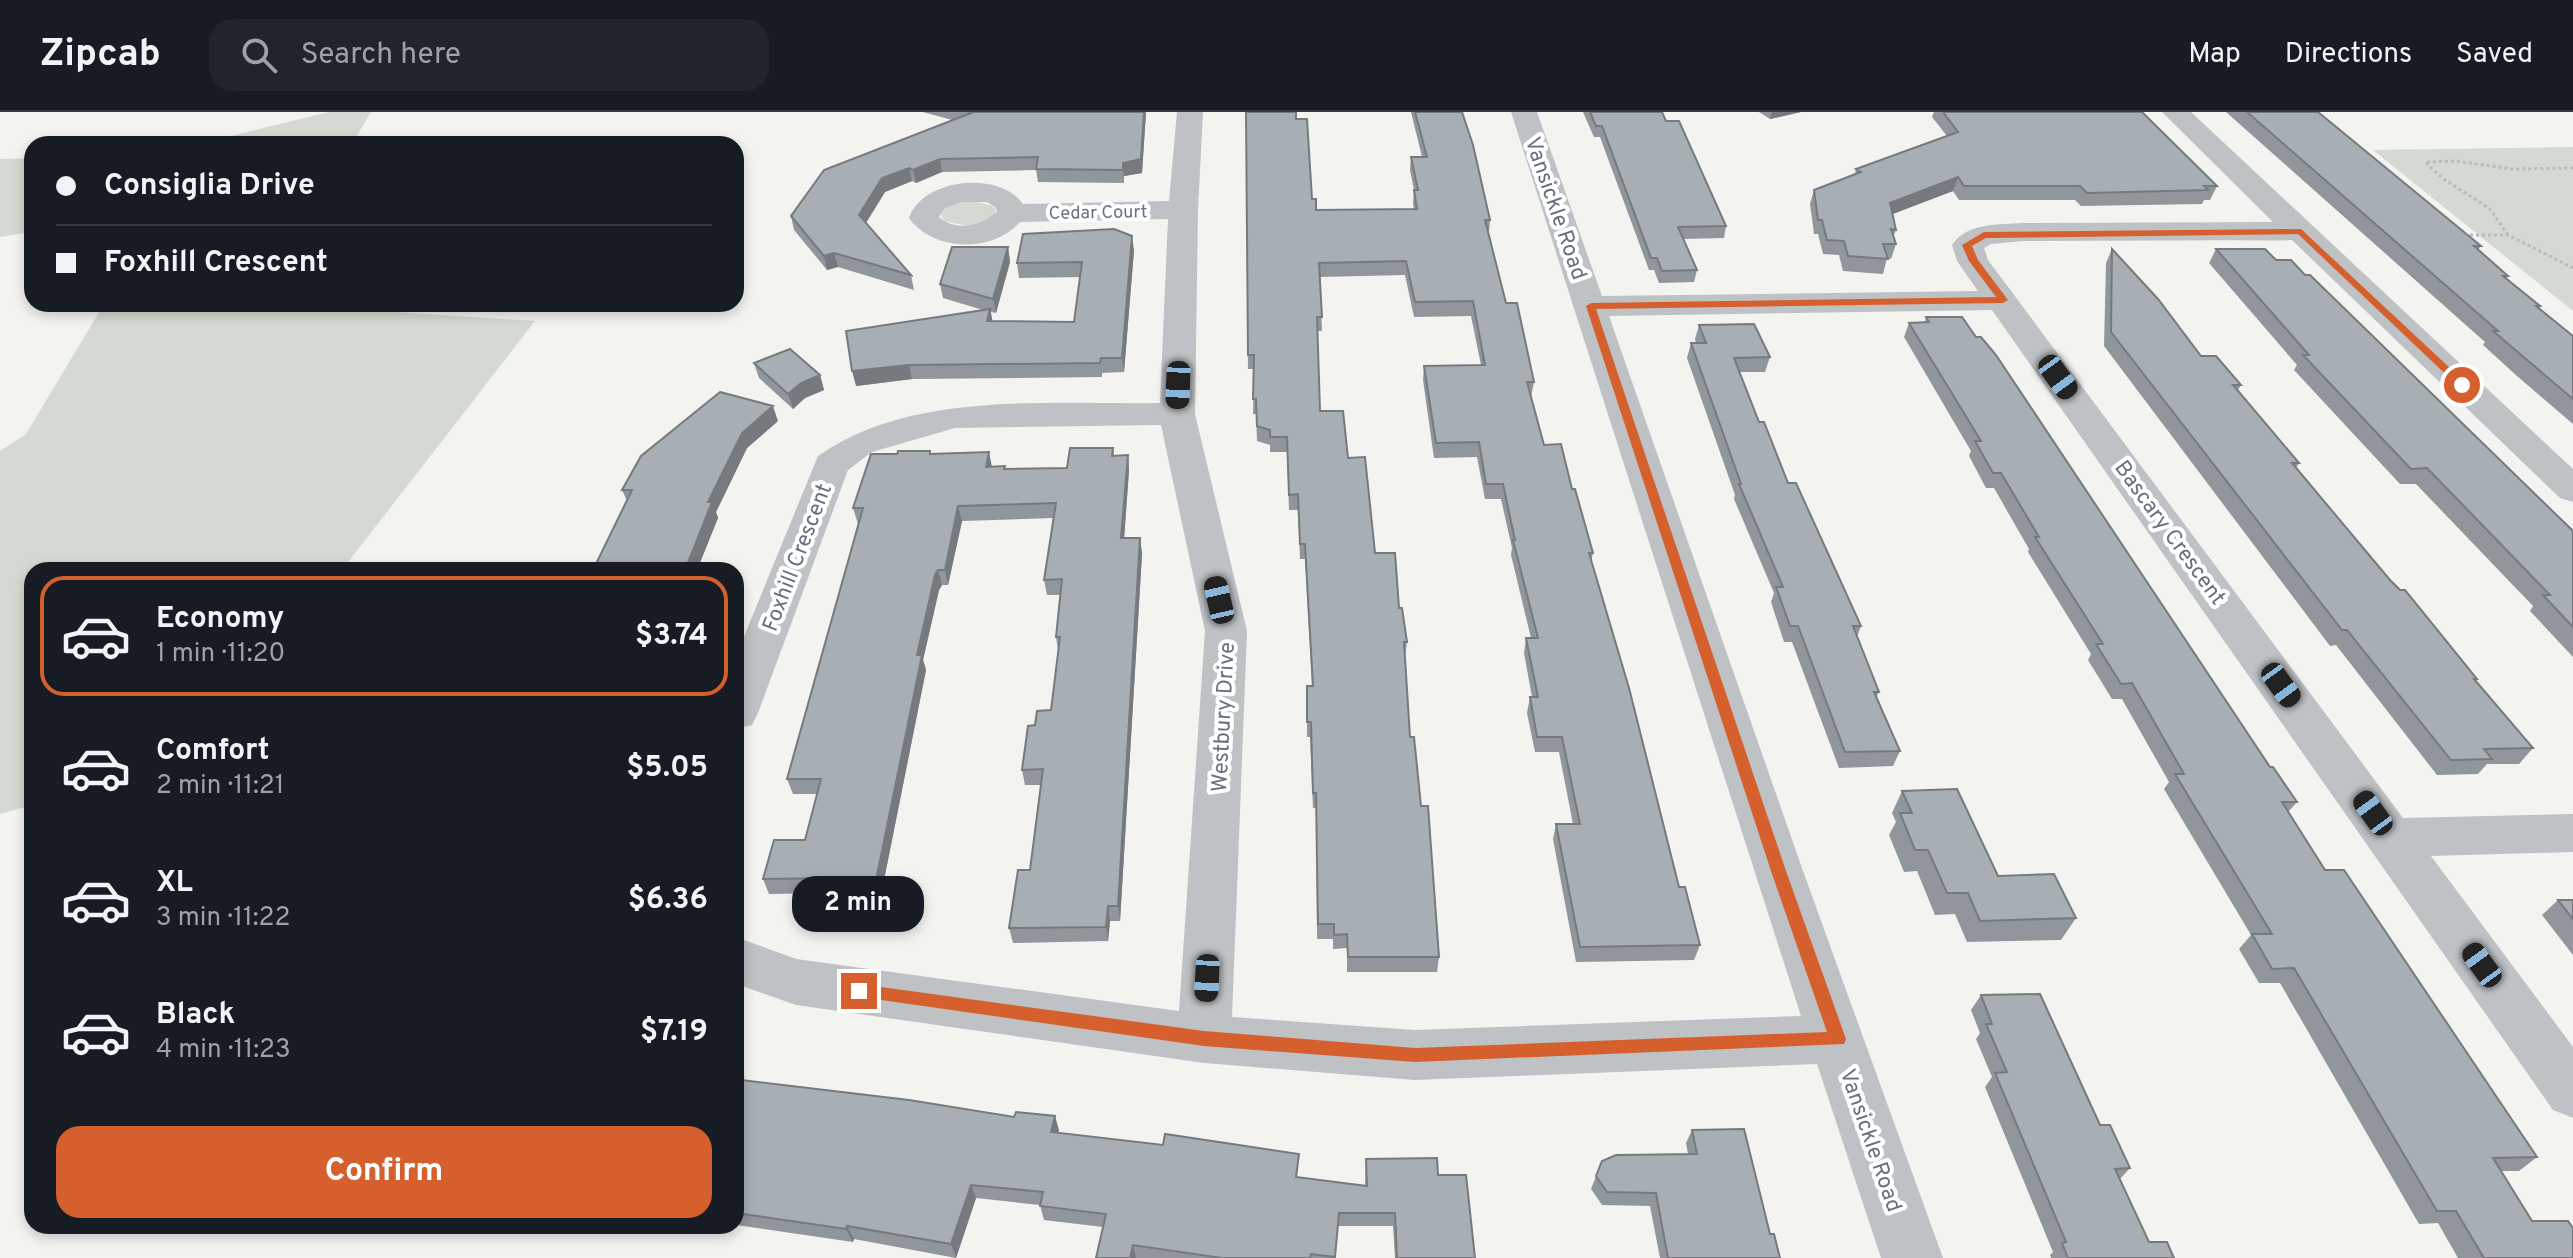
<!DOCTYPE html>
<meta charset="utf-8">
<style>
:root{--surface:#171b24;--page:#20242c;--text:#f1f3f6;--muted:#9ea1a6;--line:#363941;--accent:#d6602d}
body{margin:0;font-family:Overpass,sans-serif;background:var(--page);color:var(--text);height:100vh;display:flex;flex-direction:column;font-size:30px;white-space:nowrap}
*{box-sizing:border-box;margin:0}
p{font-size:26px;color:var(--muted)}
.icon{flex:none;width:44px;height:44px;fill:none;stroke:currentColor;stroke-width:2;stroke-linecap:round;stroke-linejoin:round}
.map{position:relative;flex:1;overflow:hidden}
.drawer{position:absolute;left:24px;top:450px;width:720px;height:672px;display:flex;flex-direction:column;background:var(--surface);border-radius:24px;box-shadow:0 4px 12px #0003}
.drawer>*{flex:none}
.guide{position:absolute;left:24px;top:24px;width:720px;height:176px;border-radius:24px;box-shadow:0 4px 12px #0003;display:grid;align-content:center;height:176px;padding:0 32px;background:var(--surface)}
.end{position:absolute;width:36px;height:36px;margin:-18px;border:10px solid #d6602d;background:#fff;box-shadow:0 0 0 4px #fff}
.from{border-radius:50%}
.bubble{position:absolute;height:56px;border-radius:24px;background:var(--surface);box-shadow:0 4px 12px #0003;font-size:26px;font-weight:700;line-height:56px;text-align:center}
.car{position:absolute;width:24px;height:48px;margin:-24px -12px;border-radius:10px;box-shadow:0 0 6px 2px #0007;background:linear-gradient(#222 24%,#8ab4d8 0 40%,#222 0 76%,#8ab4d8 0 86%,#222 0)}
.guide b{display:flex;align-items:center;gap:28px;height:76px;font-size:30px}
.guide b+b{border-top:2px solid var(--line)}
.guide i{width:20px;height:20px;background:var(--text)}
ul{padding:14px 0 0;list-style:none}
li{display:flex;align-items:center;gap:24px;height:120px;margin:0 16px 12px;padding:0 16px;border:4px solid transparent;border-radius:24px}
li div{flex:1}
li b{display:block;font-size:30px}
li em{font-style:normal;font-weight:700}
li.active{border-color:var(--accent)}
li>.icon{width:72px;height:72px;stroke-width:1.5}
.button{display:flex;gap:16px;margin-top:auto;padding:16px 32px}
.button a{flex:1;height:92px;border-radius:24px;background:var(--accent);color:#fff;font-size:32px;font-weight:700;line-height:92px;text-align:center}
header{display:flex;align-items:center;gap:48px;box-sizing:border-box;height:112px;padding:0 40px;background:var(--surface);border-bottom:2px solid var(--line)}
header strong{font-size:38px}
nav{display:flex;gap:44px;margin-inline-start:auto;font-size:28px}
.search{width:560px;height:72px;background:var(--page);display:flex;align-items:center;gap:20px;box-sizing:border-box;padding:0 28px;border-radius:24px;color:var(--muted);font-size:30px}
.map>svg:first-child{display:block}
.green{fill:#d4dad1}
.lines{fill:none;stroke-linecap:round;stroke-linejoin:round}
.path{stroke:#b8babc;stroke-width:3;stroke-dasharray:3 3;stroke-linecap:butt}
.minor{fill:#bec2c5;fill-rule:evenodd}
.wall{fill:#90969b}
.shaded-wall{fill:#767a7e}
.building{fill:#a8afb4;stroke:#767a7e;stroke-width:2}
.route{fill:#d6602d}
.labels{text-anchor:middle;stroke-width:8;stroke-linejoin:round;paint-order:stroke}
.far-street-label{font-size:18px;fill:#64717f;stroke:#fff}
.street-label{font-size:22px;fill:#64717f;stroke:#fff}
</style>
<header>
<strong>Zipcab</strong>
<div class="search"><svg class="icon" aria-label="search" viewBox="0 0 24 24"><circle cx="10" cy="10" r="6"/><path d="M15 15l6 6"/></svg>Search here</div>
<nav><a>Map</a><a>Directions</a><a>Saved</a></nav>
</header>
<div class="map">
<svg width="2573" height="1146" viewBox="0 0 2573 1146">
<rect width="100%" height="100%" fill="#f3f3f0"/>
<path class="green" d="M329,0H371L352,32H198Z
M2573,35V199L2373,38Z
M32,46V120L0,125V47Z
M971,88L993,94L996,100L992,106L968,114L944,109L941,102L946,96L957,90Z
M104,192H337L347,197L535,209L342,458H32V693L0,702V339L26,322Z"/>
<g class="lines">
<path class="path" d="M2464,123H2508L2573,156
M2508,123L2490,97L2442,66L2425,50L2456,49L2512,57L2573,56"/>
<path class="minor" d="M1177,0H1203L1198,98L1195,302L1247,519L1232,905L1415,918L1801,904L1511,0H1537L1602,184L1978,179L1957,149L1952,133C1967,110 1999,113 2023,111L2273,110L2162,0H2191L2573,357V390L2560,386L2292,128L2023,129L1991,132L1984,136L1988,148L2403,706L2573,702V740L2431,744L2573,935V1006L2553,998L1992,198L1609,204L1803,759L1943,1146H1881L1817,952L1415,968L1204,951L796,893L736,872V825L796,847L1179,899L1205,519L1161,313L955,316L872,340L848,358L758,601L752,613L736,617V544L818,344C912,278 1049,293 1160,291L1168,107L1020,110C993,141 933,140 909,106C922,66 1000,58 1023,92L1169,89ZM962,90H987L995,95L997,100C980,114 957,120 939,105L945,96Z"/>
</g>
<path class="wall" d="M923,0H1146L1142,61L1124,64V71L1038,70L1036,58L942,60L916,71L912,69L885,80L866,111L911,163L914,178L838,155L827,158L794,118L791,104L952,8Z
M1246,0L1312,87L1316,98L1414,97L1413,92L1414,78L1410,58L1411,45H1422L1411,0H1462L1490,108L1489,121L1506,191L1534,270L1531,285L1544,333L1572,377L1593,441L1591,450L1679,775L1700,833L1694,848L1576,850L1553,727L1556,712H1573L1559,640H1535L1527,601L1530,585H1532L1524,541L1526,526H1531L1511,443L1512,436L1501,387H1485L1477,345L1434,346L1423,268L1424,254L1481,253L1471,204L1414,205L1405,163L1320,165L1322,219H1317L1320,299L1348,346L1375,441L1399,496L1407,530L1405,545L1410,625L1439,845L1437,860H1347V836L1333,837V827H1317L1316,696H1313L1310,625H1307V574H1312L1305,447H1300L1298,398H1289L1287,340H1270V333L1257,329L1256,302H1253L1254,257H1248Z
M1583,0H1662L1666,9L1726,114L1724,126L1683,127L1697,158L1694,170L1659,171L1654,158H1649L1600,25H1594Z
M1759,0H1801L1770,7Z
M1934,0H2142L2217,74L2210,88H2204L2202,92L2081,94L2075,88H1959L1953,79L1892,102L1896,118L1893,125L1896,132L1891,147L1887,146L1883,162L1843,159L1839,143L1823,142L1818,122H1814L1810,92L1814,78L1855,62L1856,57L1947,24L1932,5Z
M2226,0H2318L2481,134L2478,138L2508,164L2506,167L2540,194L2539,196L2573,224V312L2517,264L2483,233L2485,230Z
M1008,135L1010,150L996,201L991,200L992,209L1074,210L1081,165L1019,166L1017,151L1134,138L1124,260L1102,261V265L912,267L856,274L983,198L943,186L940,172Z
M2112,137L2201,244L2241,273L2238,278L2299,351L2296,356L2390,468L2477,567L2475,569L2533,636L2519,652H2487L2478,662L2437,663L2336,533L2330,534L2104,234L2106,151Z
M2216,137L2276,148L2305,163L2573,419V545L2530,499L2533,494L2416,372H2400L2294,258L2297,253L2209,151Z
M1926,205L2297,690L2288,700L2325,758L2537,1045L2519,1059H2501L2532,1109L2573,1146H2458L2438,1111L2419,1112L2280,871H2259L2239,837L2251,823L2164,677L2169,670L2122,587H2112L2088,548L2091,542L2028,440L2029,437L1994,376H1986L1969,344L1971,339L1904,225L1909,211L1925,210Z
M1699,213L1770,245L1765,260H1740L1759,310L1788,371L1861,514L1857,525L1879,580L1876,585L1900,639L1893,654L1839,656L1792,530H1784L1771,490L1774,481L1734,387L1735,383L1687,246L1691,231H1696L1695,227Z
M754,251L820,263L824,278L805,286L793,297L759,266Z
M778,309L747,336L716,400L718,406L697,458H593L627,389L622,378Z
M1113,336L1114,343H1128L1129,358L1124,426H1140L1142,442L1120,809H1110L1108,829L1013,831L1009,816L1030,758L1041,673H1025L1022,658L1035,613L1051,598L1058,538L1056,525L1060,483H1047L1044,468L1053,406L962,409L948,473H942L939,478L923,548L926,558L879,793L832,794L827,781L769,782L763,767L805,728L817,682H793L787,667L859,412H858L853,396L897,342H931L991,354H1005L1006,357L1067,356Z
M1902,679L1998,764L2076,806L2061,828L1967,830L1955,802L1935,803L1917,759L1904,760L1889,723L1896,710L1892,701Z
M2558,788H2573V843L2542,803Z
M1981,883L2100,1013L2130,1056L2120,1067L2149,1130L2174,1146H2051L2050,1143L2053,1140L1985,975L1992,965L1976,927L1980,921L1971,898Z
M736,964L745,968L1059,1018L1058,1021L1163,1033L1299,1042L1297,1065L1365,1074L1366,1047L1438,1063L1475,1146H1395L1393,1114H1338L1335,1146H1096L1103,1115L1044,1108L1040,1093L976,1086L956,1146L854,1127L853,1130L736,1113Z
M1692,1018L1770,1122L1780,1146H1660L1650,1094L1602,1093L1591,1077L1602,1049L1688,1042L1686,1031Z"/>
<path class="shaded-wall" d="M1144,0H1146L1142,61L1124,64V71L1123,51Z
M1772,0H1801L1770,7Z
M940,47L942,60L916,71L913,58Z
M909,56L912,69L885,80L862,117L859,103L882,66Z
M1958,65L1953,79L1885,105L1890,91Z
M1132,124L1134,138L1124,260L1122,246Z
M1008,135L1010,150L996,201L993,187Z
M834,141L838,155L827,158L824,144Z
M990,197L993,211L987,209Z
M909,253L912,267L856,274L852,259Z
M820,263L824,278L805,286L793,297L788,282L801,271Z
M773,294L778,309L747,336L716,400L718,406L697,458H685L708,390L742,321Z
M989,340L992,355H986Z
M1128,343L1129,358L1123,442L1121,426Z
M958,394L962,409L948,473L945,458Z
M1140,426L1142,442L1120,809L1118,794Z
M938,458L942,473L939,478L923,548L926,558L879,793L874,778L917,543L935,463Z
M1108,794L1110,809L1108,829L1106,815Z
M1055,1004L1059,1018L1055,1035L1051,1020Z
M971,1073L976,1086L956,1146L951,1132Z
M847,1114L854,1127L853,1130L846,1117Z
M1133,1133L1136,1146H1130Z"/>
<path class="building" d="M968,0H1144L1141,47L1123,51V58L1036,57L1038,45L940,47L913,58L909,56L882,66L859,103L911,163L834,141L824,144L791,104L824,58L971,1Z
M1246,0H1296V7H1307L1312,87H1316V98L1417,97L1414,78H1418L1411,45H1427L1415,0H1462L1473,33L1490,108H1485L1506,191H1517L1534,270H1527L1544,333L1561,332L1572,377H1575L1593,441H1589L1629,576L1679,775H1685L1700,833L1580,835L1556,712H1580L1562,625H1537L1530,585H1538L1526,526H1538L1513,428H1515L1503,372H1486L1479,330L1436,331L1424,254L1485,253L1473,189L1415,190L1406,149L1319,151L1322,205H1317L1320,299H1343L1348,346L1365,345L1375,441H1395L1399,496H1402L1407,530H1404L1410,625H1414L1421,694H1428L1439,845H1348L1347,822L1334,823V812H1318L1316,681H1313L1311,610H1307V574H1313L1305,432H1300L1298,382L1289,383L1287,325H1270V318L1257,314L1256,287H1253L1254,243H1248Z
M1590,0H1662L1666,9H1679L1726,114L1678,115L1697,158L1662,159L1657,146H1651L1602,14H1596Z
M1943,0H2142L2217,74H2204L2208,78L2087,81L2080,74H1964L1958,65L1890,91L1896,118L1891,117L1896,132H1883L1888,147L1848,144L1844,129L1827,128L1822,108H1818L1814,78L1861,60L1856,57L1958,20Z
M2247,0H2318L2481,134H2474L2508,164H2503L2540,194H2536L2573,224V287L2493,219H2498Z
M1114,117L1132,124L1122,246H1101L1100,251L909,253L852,259L846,219L990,197L987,209L1074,210L1082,150L1017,151L1023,122Z
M952,135H1008L993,187L940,172Z
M2112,137L2158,187L2201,244H2216L2241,273H2233L2299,351H2292L2390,468L2400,478H2405L2477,567H2474L2533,636L2484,637L2492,647L2451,648L2347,518H2342L2111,220Z
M2216,137H2265L2276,148H2291L2305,163H2310L2573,419V515L2543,483H2550L2427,356L2411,357L2303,243H2309Z
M1926,205H1962L1976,225H1981L1996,243L2270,655H2273L2297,690H2282L2325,758H2344L2537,1045L2493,1046L2532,1109H2568L2573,1116V1146H2484L2456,1099H2437L2294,856L2272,857L2252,822H2272L2175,662H2184L2132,571L2121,572L2096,532H2103L2035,425H2039L2001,361H1993L1975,329H1981L1909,211L1929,210Z
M1754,212L1770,245L1734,246L1759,310H1764L1788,371H1796L1861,514H1853L1879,580H1874L1900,639L1845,640L1798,514H1790L1776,475H1783L1739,372H1741L1691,231H1706L1699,213Z
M790,237L820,263L801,271L788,282L754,251Z
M720,280L773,294L742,321L708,390H712L685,458H593L632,378H622L641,344Z
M1070,336H1113L1112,344L1128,343L1121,426H1140L1118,794H1108L1106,815L1009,816L1018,758H1030L1043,657L1022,658L1028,614L1035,613L1037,599L1051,598L1060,525H1056L1062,467L1044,468L1056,391L958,394L945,458H938L935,463L917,543H922L874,778L827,779L830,766L763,767L774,728H805L821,667H787L863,396H853L871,342H897L898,339H930V342L989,340L986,355L1005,354L1004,357L1067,356Z
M1957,677L1998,764L2054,762L2076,806L1980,809L1968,781H1947L1928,738H1915L1900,701H1912L1902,679Z
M2558,788H2573V807Z
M2040,882L2100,1013H2110L2130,1056L2115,1057L2149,1130H2167L2174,1146H2068L2062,1131L2066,1130L1995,961L2007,960L1986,912H1992L1981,883Z
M736,964L743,965L741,968L909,988L1014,1005L1016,1000L1055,1004L1051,1020L1163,1033L1165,1022L1299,1042L1296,1065L1367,1074L1366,1047L1437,1046L1438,1063H1466L1475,1146H1397L1395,1101H1339L1335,1145L1311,1142L1310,1146H1222L1133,1133L1130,1146H1096L1106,1102L1040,1094L1043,1080L971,1073L951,1132L847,1114L846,1117L736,1101Z
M1744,1017L1770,1122H1774L1780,1146H1668L1656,1081L1607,1080L1596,1064L1602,1049L1616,1043L1697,1042L1692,1018Z"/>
<path class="route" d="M2301,117L2466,271V275H2459L2298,122L1986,126L1972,134L1978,148L2008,188L2003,191L1596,197L1786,759L1846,927L1844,932L1415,950L1204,934L853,884V874L859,872L1204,919L1415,936L1827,920L1771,759L1586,194L1591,191L1996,185L1969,149L1962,133L1984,120Z"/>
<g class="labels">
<g class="far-street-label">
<text transform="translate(1098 100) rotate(-1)" y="6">Cedar Court</text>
</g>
<g class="street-label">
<text transform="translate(1557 96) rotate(71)" y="8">Vansickle Road</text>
<text transform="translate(2171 420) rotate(54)" y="8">Bascary Crescent</text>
<text transform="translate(796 445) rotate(-69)" y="8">Foxhill Crescent</text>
<text transform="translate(1222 605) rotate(-87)" y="8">Westbury Drive</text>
<text transform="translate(1872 1028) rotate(71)" y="8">Vansickle Road</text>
</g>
</g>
</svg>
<i class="end from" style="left:2462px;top:273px"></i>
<i class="end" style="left:859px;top:879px"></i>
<div class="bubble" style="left:792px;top:764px;width:132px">2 min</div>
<i class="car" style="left:2058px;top:265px;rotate:144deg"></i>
<i class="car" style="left:1178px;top:273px;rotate:182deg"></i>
<i class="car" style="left:1219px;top:488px;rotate:347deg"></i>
<i class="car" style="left:2281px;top:573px;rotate:144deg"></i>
<i class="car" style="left:2373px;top:701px;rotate:324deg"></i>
<i class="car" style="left:2482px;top:853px;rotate:324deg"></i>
<i class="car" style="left:1207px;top:866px;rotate:183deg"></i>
<div class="guide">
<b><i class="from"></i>Consiglia Drive</b>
<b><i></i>Foxhill Crescent</b>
</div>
<section class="drawer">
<ul>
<li class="active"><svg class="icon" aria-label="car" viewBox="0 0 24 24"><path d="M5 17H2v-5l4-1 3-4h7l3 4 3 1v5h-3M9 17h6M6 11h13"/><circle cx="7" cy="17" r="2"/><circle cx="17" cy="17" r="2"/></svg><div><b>Economy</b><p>1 min · 11:20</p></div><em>$3.74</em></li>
<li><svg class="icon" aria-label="car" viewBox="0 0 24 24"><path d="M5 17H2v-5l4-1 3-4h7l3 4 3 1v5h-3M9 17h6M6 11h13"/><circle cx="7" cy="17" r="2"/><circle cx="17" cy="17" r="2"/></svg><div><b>Comfort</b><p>2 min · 11:21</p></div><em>$5.05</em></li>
<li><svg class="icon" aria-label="car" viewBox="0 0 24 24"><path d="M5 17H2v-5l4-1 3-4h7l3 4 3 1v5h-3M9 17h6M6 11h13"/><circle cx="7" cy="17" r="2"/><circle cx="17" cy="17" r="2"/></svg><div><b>XL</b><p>3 min · 11:22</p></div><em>$6.36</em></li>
<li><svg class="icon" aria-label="car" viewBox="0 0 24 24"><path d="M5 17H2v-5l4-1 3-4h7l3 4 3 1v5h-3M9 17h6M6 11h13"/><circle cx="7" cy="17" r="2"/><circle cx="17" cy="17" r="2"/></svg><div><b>Black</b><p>4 min · 11:23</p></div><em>$7.19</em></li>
</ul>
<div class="button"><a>Confirm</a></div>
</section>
</div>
